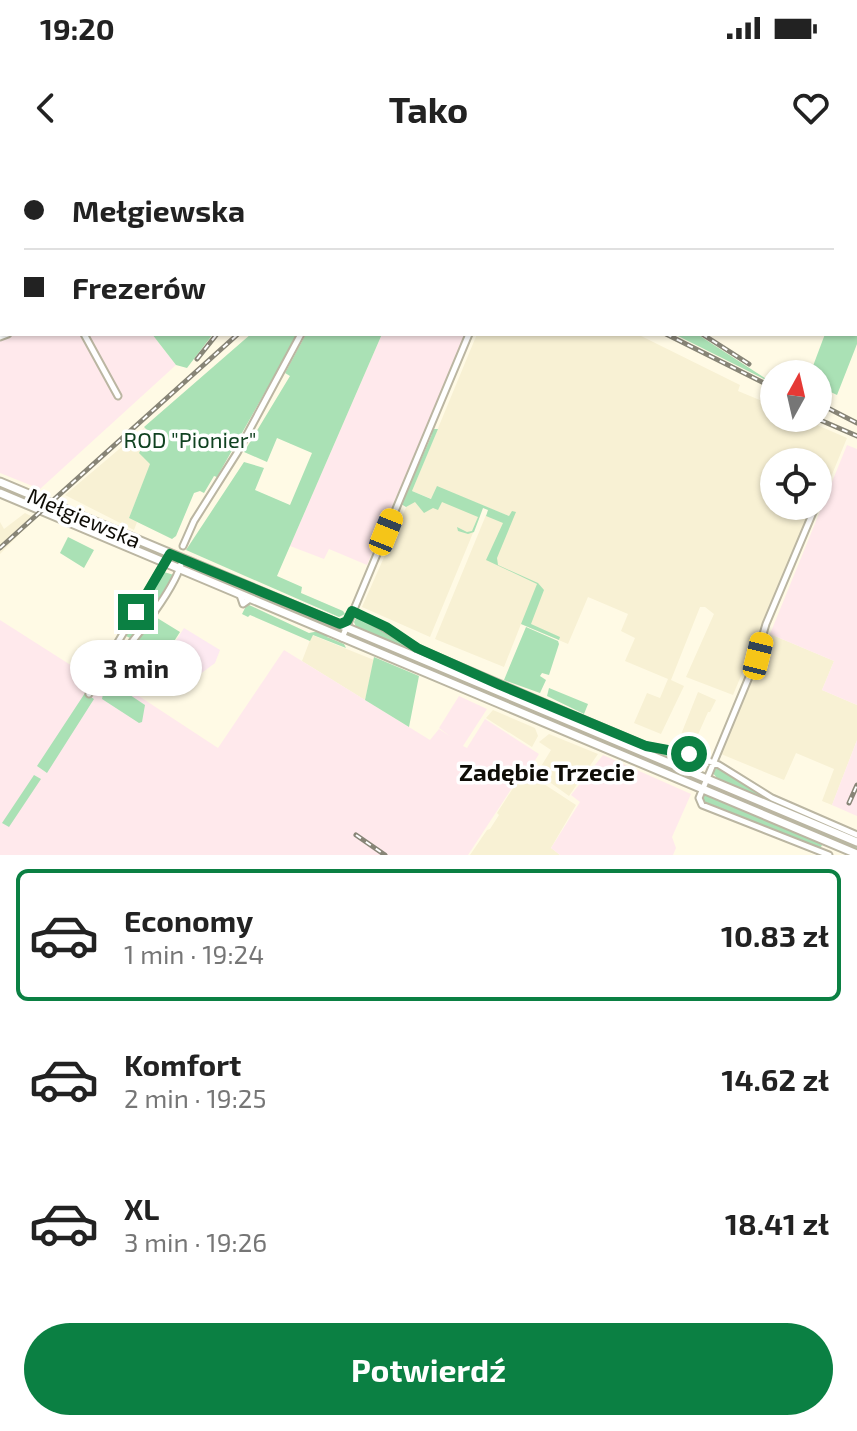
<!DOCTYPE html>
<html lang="pl">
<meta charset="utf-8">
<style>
:root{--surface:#fff;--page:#f2f2f2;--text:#222;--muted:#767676;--line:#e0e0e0;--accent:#0b8043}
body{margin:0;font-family:"Exo 2",sans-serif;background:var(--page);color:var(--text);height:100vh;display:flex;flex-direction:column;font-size:30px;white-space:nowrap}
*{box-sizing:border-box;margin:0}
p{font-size:26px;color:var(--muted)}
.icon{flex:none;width:44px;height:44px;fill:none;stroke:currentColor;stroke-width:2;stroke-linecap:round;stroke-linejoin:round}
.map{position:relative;height:695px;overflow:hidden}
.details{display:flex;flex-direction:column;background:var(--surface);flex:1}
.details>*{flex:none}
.hud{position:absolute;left:0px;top:0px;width:858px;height:176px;box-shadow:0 2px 6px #0004;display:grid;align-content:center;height:176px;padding:0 24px;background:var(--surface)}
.needle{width:52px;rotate:8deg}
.tools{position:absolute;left:760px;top:200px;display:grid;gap:16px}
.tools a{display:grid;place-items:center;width:72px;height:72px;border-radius:50%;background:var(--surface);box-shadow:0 2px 6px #0004;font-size:40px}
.end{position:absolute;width:36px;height:36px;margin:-18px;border:10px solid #0b8043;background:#fff;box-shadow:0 0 0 4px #fff}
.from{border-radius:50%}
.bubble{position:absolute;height:56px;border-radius:28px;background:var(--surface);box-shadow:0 2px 6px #0004;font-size:26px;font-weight:700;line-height:56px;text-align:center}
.car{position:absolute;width:24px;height:48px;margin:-24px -12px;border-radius:10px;box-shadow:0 0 6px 2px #0007;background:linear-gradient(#f5c518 24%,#345 0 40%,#f5c518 0 76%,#345 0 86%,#f5c518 0)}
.hud b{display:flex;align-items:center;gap:28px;height:76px;font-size:30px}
.hud b+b{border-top:2px solid var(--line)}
.hud i{width:20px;height:20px;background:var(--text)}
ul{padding:14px 0 0;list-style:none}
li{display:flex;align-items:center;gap:24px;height:132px;margin:0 16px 12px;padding:0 8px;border:4px solid transparent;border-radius:12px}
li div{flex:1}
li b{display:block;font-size:30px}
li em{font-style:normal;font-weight:700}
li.selected{border-color:var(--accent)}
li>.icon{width:72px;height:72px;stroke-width:1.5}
.cta{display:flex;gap:16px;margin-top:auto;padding:16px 24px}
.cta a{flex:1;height:92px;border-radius:48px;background:var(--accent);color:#fff;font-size:32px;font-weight:700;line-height:92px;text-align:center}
.status{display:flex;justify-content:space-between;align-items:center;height:56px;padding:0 40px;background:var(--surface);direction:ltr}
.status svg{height:22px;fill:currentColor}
header{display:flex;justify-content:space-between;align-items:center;height:104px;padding:0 24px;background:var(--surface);font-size:36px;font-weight:700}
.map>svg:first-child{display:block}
.built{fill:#f8f1d4;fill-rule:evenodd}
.industrial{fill:#ffe9ec}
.education{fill:#fde9f1}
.green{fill:#aae1b5}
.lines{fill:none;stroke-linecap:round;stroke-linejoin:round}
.minor-casing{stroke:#bbb6a2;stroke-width:9}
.major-casing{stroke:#bbb6a2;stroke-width:11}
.minor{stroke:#fff;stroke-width:5}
.major{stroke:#fff;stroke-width:7}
.rail-casing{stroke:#888577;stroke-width:5}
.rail{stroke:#fff;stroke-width:2;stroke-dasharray:6;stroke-linecap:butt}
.route{stroke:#0b8043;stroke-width:10}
.labels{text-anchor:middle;stroke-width:7;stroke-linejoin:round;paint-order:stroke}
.park-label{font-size:22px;fill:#104221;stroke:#fff}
.street-label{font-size:22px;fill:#0f0d07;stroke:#fff}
.neighbourhood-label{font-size:24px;font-weight:bold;fill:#0f0d07;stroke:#fff}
</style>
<div class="status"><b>19:20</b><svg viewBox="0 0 49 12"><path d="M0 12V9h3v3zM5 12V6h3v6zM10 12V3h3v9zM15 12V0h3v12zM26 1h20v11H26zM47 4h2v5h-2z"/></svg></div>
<header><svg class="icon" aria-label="back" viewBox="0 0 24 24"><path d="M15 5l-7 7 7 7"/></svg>Tako<svg class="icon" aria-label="heart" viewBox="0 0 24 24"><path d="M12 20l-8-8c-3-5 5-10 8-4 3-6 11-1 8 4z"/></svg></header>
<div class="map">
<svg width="857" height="695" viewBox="0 0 857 695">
<rect width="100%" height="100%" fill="#fffae5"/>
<path class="built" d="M477,174H637L740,225L738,231L774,246V258H801L847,278L817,351L811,349L733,535L686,517L714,454L705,447H700L671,520L684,526L661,574L634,563L647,533L660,538L668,519L625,501L635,478L621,471L628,454L588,437L568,484L521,464L504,507L435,479L486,355L506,363L509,356L437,327L432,339L412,331ZM774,302H818V346H774Z
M144,268L150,272L151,303L129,358L137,362L134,370L65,335Z
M412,334L438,345L441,340L480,356L430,477L362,447Z
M25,353L35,358L0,394V362L4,369Z
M770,474L834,501L822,530L857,545V580L832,645L822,641L834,609L796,593L784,620L721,594Z
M312,475L374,500L365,540L302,501Z
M698,532L716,540L710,552H708L692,588L678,582Z
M493,550L535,568L538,576L532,587L486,558Z
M549,574L598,594L569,636L537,613L551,590L539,582Z
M524,611L576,645L551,688L560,695H470L487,670L490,669L499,655L497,653Z"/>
<path class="industrial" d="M0,0L135,2H2L0,173Z
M17,174H152L176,205L40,329L0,313V181Z
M382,174H466L367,405L329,389L324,399L290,386Z
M847,285L857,289V545L822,530L834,501L770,474Z
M0,460L80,511L87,502L218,588L284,490L430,580L439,569L451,577L439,568L459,536L487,549L463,586L467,588L485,559L539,594L529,610L525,608L468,695H0Z
M857,580V656L832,645Z
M603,595L691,634L672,677L676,688L673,695H560L551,688L580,642L571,635Z"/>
<path class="education" d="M184,468L220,490L215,503L172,535L140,514L154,492L165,498Z"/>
<path class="green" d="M152,174H213L187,208L176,205Z
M251,174H298L217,317L214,316L204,333L200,331L194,333L176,376L172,379L129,358L150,304L139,293L150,273L144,267Z
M306,174H382L277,416L302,427L301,433L343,451L345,454L339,457L186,390L244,302L264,308L255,330L290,345L312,293L277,278L267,302L244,292L290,216L285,213Z
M674,174H697L774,224Z
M825,174L857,176V184L837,235L818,226V214H810Z
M432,269H438L412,331L431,339L437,326L509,356L512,351L516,352L497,398L498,405L538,423L544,430L531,464L560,477L559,480L521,464L537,424L486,400L503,363L486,356L488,350L483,348L474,372L468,374L458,371L457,367L467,372L472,371L478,357L442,342L438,350L433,348L424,353L415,342L406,347L401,344C411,320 422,299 432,274L430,273Z
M0,326L163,394L161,398L0,331Z
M68,377L94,390L84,408L60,393Z
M184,403L309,455L316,460V463L183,408Z
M164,412L174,415L135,476L130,478L126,476L129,466Z
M247,444L309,473L319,471L328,475L327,477L344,484L346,488L313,475L310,481L250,455L248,457L242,454Z
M154,456L180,472L164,497L139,484V479Z
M356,458L387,471L419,492L646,588L697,599L701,602L695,608L658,593L648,592L356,467L354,462Z
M526,467L558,481L559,484L549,515L542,513L540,516L546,520L540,533L504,520Z
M351,472L690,614L688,619L350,479L348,476Z
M374,497L419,516L409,567L365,540Z
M106,519L145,545L142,562L139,563L102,539Z
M549,528L588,544L584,554L547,536Z
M85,533L94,539L47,613L37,606Z
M717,608L767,638L857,679L717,618L712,612Z
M34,615L41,619L9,667L2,663Z
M711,626L857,684V691L714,631Z
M706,633L793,669L822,685L820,689L703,641L704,634Z"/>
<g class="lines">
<defs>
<path id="minor" d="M138,0L139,2
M542,0L545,2
M856,26H857
M84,174L118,236
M0,177L8,174
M814,350L766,464L754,505L699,638L702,645L829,695
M183,386L194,361L237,293L301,174
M240,435L243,444L250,439
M352,451C388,467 417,491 453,506
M342,478L469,174
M426,492L646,586L694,595L719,605L772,638L857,675
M108,498L115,503C133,481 179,425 182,399
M105,504L170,394
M89,534L101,511"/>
<path id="major" d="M0,322L857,682
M0,333L857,694"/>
</defs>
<use href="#minor" class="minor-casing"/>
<use href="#major" class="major-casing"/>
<use href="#minor" class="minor"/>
<use href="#major" class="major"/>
<defs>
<path id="rail" d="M359,0L361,2
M281,2V0
M666,174L774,228
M702,174L749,204
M197,199L217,174
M818,243L857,263
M820,260L857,276
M0,388L238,174
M849,643L857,625
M356,675L385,695"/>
</defs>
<use href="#rail" class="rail-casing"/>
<use href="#rail" class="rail"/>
</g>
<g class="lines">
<path class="route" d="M136,452L170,394L340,464L347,461L352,451L386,467L417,488L500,525L646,586L689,594"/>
</g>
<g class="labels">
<g class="park-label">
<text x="190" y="288">ROD "Pionier"</text>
</g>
<g class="street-label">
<text transform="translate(84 358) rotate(23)" y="8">Mełgiewska</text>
</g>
<g class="neighbourhood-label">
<text x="547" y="621">Zadębie Trzecie</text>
</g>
</g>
</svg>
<div class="tools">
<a><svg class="needle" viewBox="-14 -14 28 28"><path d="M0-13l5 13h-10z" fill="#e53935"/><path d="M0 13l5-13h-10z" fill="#767676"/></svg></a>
<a><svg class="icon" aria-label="locate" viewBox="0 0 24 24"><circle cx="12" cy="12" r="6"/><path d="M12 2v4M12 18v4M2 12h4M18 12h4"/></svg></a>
</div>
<i class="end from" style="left:689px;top:594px"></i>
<i class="end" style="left:136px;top:452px"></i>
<div class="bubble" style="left:70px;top:480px;width:132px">3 min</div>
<i class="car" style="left:386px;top:372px;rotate:22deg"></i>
<i class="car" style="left:758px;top:496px;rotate:14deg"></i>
<div class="hud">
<b><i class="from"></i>Mełgiewska</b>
<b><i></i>Frezerów</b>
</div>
</div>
<section class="details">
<ul>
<li class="selected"><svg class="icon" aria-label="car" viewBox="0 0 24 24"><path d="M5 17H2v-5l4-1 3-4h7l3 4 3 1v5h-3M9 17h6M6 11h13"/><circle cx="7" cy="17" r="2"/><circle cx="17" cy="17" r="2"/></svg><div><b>Economy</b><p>1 min · 19:24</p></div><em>10.83 zł</em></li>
<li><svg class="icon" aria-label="car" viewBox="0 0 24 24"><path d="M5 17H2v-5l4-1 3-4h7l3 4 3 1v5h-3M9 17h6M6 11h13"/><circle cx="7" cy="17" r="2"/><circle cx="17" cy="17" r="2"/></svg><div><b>Komfort</b><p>2 min · 19:25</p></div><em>14.62 zł</em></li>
<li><svg class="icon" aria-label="car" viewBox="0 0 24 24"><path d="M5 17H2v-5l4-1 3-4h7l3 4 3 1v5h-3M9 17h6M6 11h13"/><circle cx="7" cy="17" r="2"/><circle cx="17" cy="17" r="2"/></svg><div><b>XL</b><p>3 min · 19:26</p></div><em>18.41 zł</em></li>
</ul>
<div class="cta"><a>Potwierdź</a></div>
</section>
